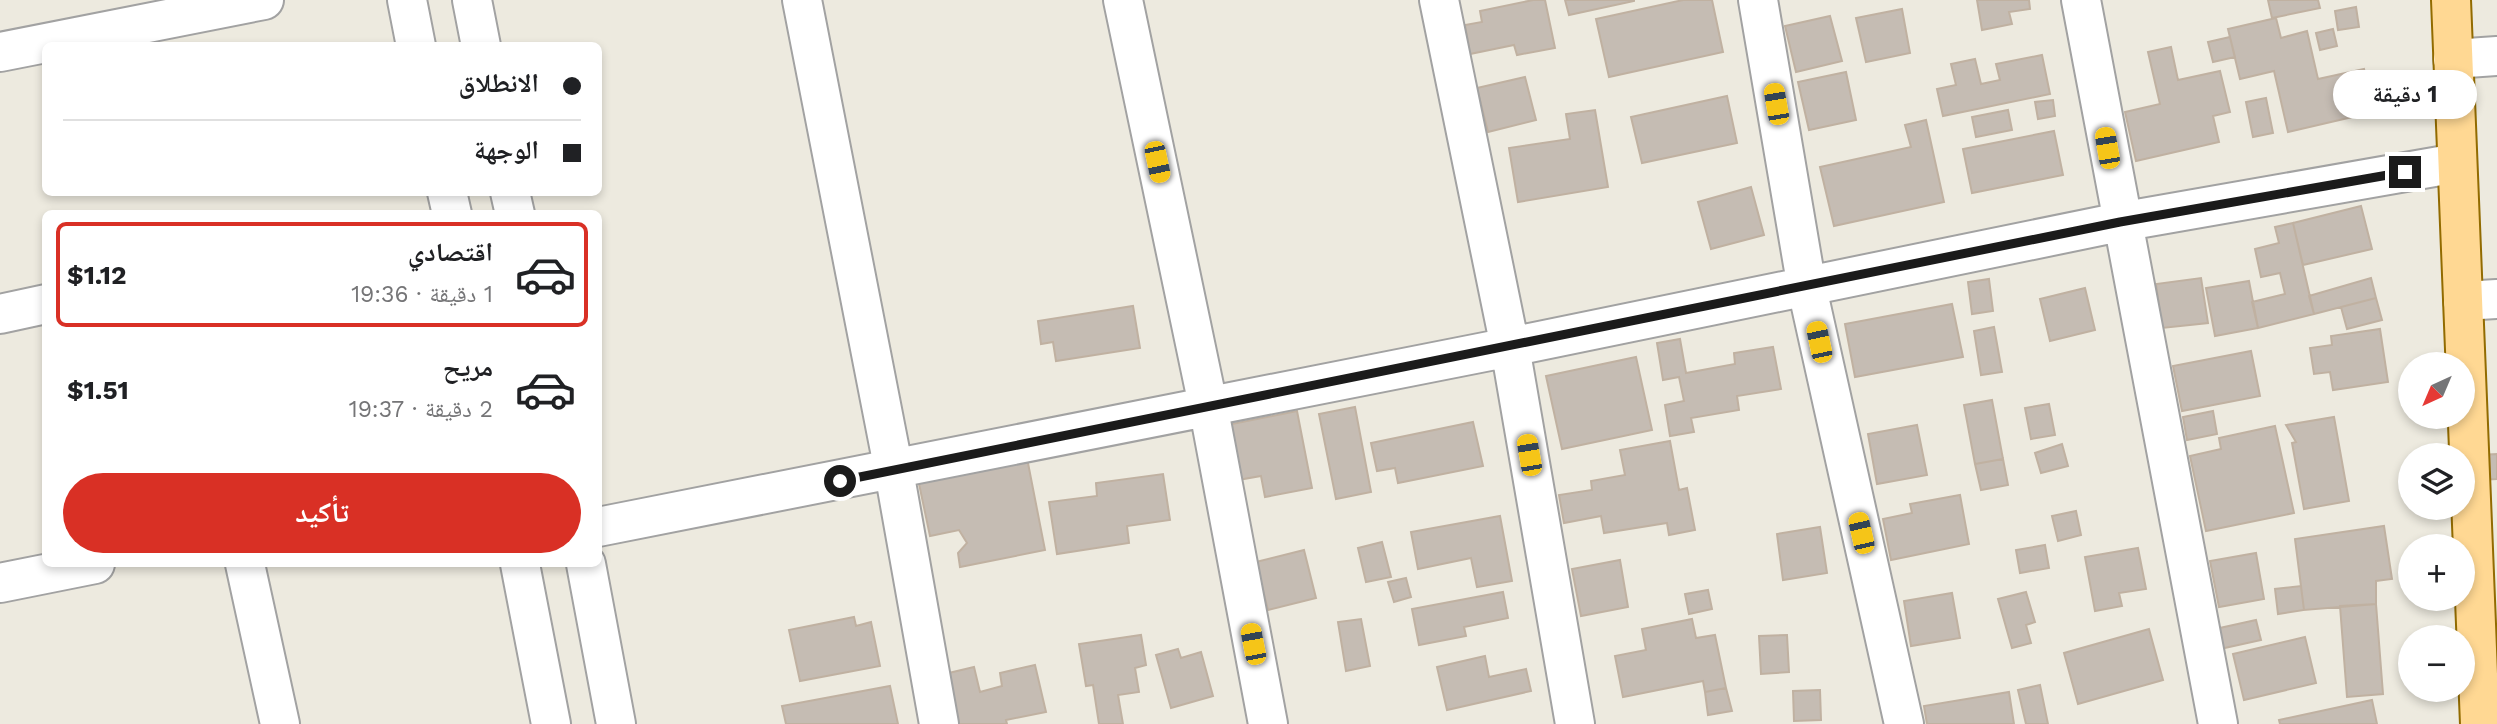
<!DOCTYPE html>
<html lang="ar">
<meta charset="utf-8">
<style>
:root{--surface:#fff;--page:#f6f6f6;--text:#202124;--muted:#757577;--line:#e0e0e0;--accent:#d93025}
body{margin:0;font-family:"Work Sans","Noto Naskh Arabic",sans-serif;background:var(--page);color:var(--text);direction:rtl;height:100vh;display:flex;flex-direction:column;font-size:26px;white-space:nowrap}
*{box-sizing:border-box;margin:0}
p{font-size:23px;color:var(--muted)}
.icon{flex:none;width:38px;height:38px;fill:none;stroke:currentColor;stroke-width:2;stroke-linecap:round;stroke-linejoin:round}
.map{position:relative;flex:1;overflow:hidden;direction:ltr}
.sheet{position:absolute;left:42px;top:210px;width:560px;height:357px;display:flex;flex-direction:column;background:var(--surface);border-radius:10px;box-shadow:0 4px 10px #0003;direction:rtl}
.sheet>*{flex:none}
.banner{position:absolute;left:42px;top:42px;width:560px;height:154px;border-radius:10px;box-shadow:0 4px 10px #0003;direction:rtl;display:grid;align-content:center;height:154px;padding:0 21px;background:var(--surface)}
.needle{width:46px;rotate:224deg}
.tools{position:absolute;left:2398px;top:352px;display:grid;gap:14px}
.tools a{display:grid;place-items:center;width:77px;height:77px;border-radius:50%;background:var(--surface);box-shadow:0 4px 10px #0003;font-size:35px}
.end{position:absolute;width:32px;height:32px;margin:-16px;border:9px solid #1b1b1b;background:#fff;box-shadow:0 0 0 4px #fff}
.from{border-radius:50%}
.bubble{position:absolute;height:49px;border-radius:24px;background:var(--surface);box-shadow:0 4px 10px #0003;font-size:23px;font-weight:700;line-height:49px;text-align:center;direction:rtl}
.car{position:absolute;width:21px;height:42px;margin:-21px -10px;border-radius:9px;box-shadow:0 0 5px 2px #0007;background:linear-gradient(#f5c518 24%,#345 0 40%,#f5c518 0 76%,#345 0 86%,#f5c518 0)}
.banner b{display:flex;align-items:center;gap:24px;height:66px;font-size:26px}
.banner b+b{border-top:2px solid var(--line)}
.banner i{width:18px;height:18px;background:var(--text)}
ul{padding:12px 0 0;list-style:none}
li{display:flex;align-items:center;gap:21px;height:105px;margin:0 14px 10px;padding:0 7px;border:4px solid transparent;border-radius:10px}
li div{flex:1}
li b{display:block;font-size:26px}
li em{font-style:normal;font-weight:700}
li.current{border-color:var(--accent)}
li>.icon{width:63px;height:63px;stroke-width:1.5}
.primary-button{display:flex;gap:14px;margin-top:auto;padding:14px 21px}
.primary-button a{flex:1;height:80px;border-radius:42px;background:var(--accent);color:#fff;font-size:28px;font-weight:700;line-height:80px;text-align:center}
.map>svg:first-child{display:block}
.building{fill:#c5bcb3;stroke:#c0b1a1;stroke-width:2}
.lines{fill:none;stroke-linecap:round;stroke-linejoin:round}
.minor-casing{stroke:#a2a2a2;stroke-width:42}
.major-casing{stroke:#926b00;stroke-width:42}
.minor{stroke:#fff;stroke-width:38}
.major{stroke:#ffd893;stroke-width:38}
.route{stroke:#1b1b1b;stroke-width:9}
</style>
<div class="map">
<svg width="2497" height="724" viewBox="0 0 2497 724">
<rect width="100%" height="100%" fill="#edeadf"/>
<path class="building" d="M1533,0H1545L1555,48L1517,55L1514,45L1470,54L1465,25L1482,22L1480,11Z
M1565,0H1634V1L1569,15Z
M1683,0H1712L1723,52L1609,77L1596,19Z
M1977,0H2029L2030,9L2009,12L2012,24L1982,30Z
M2268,0H2318L2320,8L2272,18Z
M2356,7L2359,27L2338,30L2335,11Z
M1902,9L1910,53L1866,62L1856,18Z
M1830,16L1842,61L1796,72L1785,26Z
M2276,18L2281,38L2307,31L2318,79L2364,69L2374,112L2288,132L2274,71L2240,79L2228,29Z
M2333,29L2337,46L2320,50L2316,33Z
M2230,37L2235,57L2213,62L2208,42Z
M2171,47L2178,80L2220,71L2230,112L2213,116L2219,142L2136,161L2125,112L2160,104L2148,52Z
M2042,55L2050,94L1943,116L1937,89L1956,85L1951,64L1975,59L1981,84L2000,80L1996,64Z
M1846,72L1856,120L1809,130L1798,82Z
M1525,77L1536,120L1488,132L1477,88Z
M1727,96L1737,143L1642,163L1631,117Z
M2266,98L2273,133L2253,137L2246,102Z
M2053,100L2055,116L2038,119L2035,102Z
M1595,110L1608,187L1518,202L1509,148L1570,139L1566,114Z
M2008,110L2012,130L1976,137L1972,117Z
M1926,120L1944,202L1834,226L1820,167L1911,147L1905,125Z
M2054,131L2063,175L1972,193L1963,149Z
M1751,187L1764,235L1711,249L1698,202Z
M2361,206L2372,249L2303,265L2293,223Z
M2293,223L2314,314L2258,328L2252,302L2285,294L2280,273L2261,277L2255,249L2279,243L2275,227Z
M2201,278L2208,323L2162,328L2156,284Z
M2371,278L2376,298L2314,314L2309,296Z
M1989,279L1993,311L1972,314L1968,282Z
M2249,281L2258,328L2215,336L2206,288Z
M2085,288L2095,330L2050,341L2040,299Z
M2376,298L2382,320L2347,329L2341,307Z
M1952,304L1963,357L1855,377L1845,324Z
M1133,306L1140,348L1056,361L1053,342L1041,344L1038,321Z
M1994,327L2002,372L1981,375L1974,331Z
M2380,329L2388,382L2333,390L2330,372L2314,374L2310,348L2332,345L2331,336Z
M1680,339L1686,373L1735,364L1734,353L1773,347L1781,389L1737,396L1739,410L1691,418L1694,432L1670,436L1665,405L1684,401L1679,377L1663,380L1657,343Z
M2251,351L2260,396L2182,411L2173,366Z
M1636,357L1652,430L1562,449L1546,376Z
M1992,400L2003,459L1975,464L1964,405Z
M2049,404L2055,435L2031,439L2025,408Z
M1355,407L1371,492L1336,499L1319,414Z
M1297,411L1312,488L1265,497L1261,476L1238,480L1227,425Z
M2213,411L2217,434L2187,440L2183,417Z
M2334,417L2349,501L2304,509L2292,443L2296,442L2286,425Z
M1473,422L1483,466L1398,483L1395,468L1377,471L1371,443Z
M1917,425L1927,475L1877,484L1868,434Z
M2275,426L2294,513L2206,531L2190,456L2221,449L2219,438Z
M1670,441L1679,490L1687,488L1695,530L1669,535L1667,523L1604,533L1601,516L1564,523L1559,495L1592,490L1591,481L1625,475L1620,450Z
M2062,444L2068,466L2041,473L2035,453Z
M2497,454V479L2481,480L2479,455Z
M1027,458L1045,550L960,567L958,553L967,543L959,530L930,536L918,479Z
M2003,459L2008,485L1981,490L1975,464Z
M1163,474L1170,520L1127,526L1129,543L1057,554L1049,502L1097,496L1096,483Z
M1960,495L1969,544L1891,560L1883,519L1912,513L1910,504Z
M2076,511L2081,535L2058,541L2052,516Z
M1500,516L1512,581L1477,587L1471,558L1418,569L1411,532Z
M2384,526L2392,579L2376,581V604L2304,610L2295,539Z
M1820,527L1827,573L1783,580L1777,534Z
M1382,542L1391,577L1366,582L1358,548Z
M2045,545L2049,568L2020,573L2016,550Z
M2138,548L2146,589L2119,593L2122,606L2095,611L2085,557Z
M1304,550L1316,598L1268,610L1256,562Z
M2256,553L2264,599L2219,607L2210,561Z
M1620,560L1628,607L1581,616L1572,569Z
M1406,578L1411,597L1394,602L1388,582Z
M2301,586L2304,610L2278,614L2275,589Z
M1708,590L1712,609L1689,614L1685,594Z
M1503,592L1508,618L1464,627L1466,636L1419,645L1412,609Z
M2026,592L2035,622L2026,625L2031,643L2012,648L1998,599Z
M1952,593L1960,638L1911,646L1904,601Z
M2376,604L2383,694L2347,697L2340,606Z
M854,617L856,626L871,622L880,666L800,681L789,630Z
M1361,619L1370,666L1346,671L1338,622Z
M1692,619L1696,638L1715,635L1726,688L1705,692L1703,681L1623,697L1615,656L1646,650L1642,629Z
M2256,620L2261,640L2220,649L2215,629Z
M2149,629L2163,680L2078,704L2064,653Z
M1141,635L1146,665L1135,668L1139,692L1118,695L1123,724H1099L1093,685L1086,686L1079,644Z
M1787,635L1789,672L1761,674L1759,636Z
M2305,637L2316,683L2244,700L2233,654Z
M1178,649L1181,658L1201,652L1213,696L1171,708L1156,655Z
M1485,656L1489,677L1526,669L1531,691L1447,710L1437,667Z
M1035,665L1046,712L1006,720L1007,724H947L936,676L974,667L980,692L1002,686L1000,673Z
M2040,685L2048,724H2026L2018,690Z
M890,686L898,724H786L782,706Z
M1726,688L1732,711L1708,715L1705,692Z
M1820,690L1821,720L1794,721L1793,691Z
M2009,692L2014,724H1927L1924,706Z
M2372,700L2377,724H2280L2279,720Z"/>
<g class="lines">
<defs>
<path id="minor" d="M407,0L416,46
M472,0L481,46
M802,0L894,471L939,724
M1123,0L1208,405L1268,724
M1439,0L1510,347L1575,724
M1758,0L1807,288L1904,724
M2081,0L2218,724
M0,52L264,0
M2453,59L2497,56
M447,192L452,214
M510,192L515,214
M2463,301L2497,299
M0,314L46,304
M598,527L1510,347L2120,222L2457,163
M245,564L280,724
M520,564L551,724
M586,564L616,724
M0,583L95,564"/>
<path id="major" d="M2451,0L2480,724"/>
</defs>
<use href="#minor" class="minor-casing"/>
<use href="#major" class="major-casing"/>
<use href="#minor" class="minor"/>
<use href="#major" class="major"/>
</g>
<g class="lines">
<path class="route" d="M840,481L2120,222L2405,172"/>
</g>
</svg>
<div class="tools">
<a><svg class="needle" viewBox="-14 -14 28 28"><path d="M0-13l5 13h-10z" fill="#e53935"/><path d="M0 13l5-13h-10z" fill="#757577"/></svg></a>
<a><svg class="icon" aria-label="layers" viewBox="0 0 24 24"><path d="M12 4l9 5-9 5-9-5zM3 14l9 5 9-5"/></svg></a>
<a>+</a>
<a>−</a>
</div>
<i class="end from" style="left:840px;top:481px"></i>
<i class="end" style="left:2405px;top:172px"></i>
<div class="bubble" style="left:2333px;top:70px;width:144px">1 دقيقة</div>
<i class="car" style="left:1776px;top:104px;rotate:350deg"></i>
<i class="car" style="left:2107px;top:148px;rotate:350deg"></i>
<i class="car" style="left:1157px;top:162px;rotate:168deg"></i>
<i class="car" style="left:1819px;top:342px;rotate:348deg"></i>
<i class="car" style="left:1529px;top:455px;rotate:350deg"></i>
<i class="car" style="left:1861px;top:533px;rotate:347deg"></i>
<i class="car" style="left:1253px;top:644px;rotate:349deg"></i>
<div class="banner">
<b><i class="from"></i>الانطلاق</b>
<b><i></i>الوجهة</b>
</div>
<section class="sheet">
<ul>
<li class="current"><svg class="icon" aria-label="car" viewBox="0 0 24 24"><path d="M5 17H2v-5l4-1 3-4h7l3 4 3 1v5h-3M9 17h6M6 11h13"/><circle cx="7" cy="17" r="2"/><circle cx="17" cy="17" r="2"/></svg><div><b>اقتصادي</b><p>1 دقيقة · 19:36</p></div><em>$1.12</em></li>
<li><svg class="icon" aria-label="car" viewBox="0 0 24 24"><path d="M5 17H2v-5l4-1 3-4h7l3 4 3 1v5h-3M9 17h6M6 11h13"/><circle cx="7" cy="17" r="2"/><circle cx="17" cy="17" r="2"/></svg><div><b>مريح</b><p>2 دقيقة · 19:37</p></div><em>$1.51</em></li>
</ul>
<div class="primary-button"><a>تأكيد</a></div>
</section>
</div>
